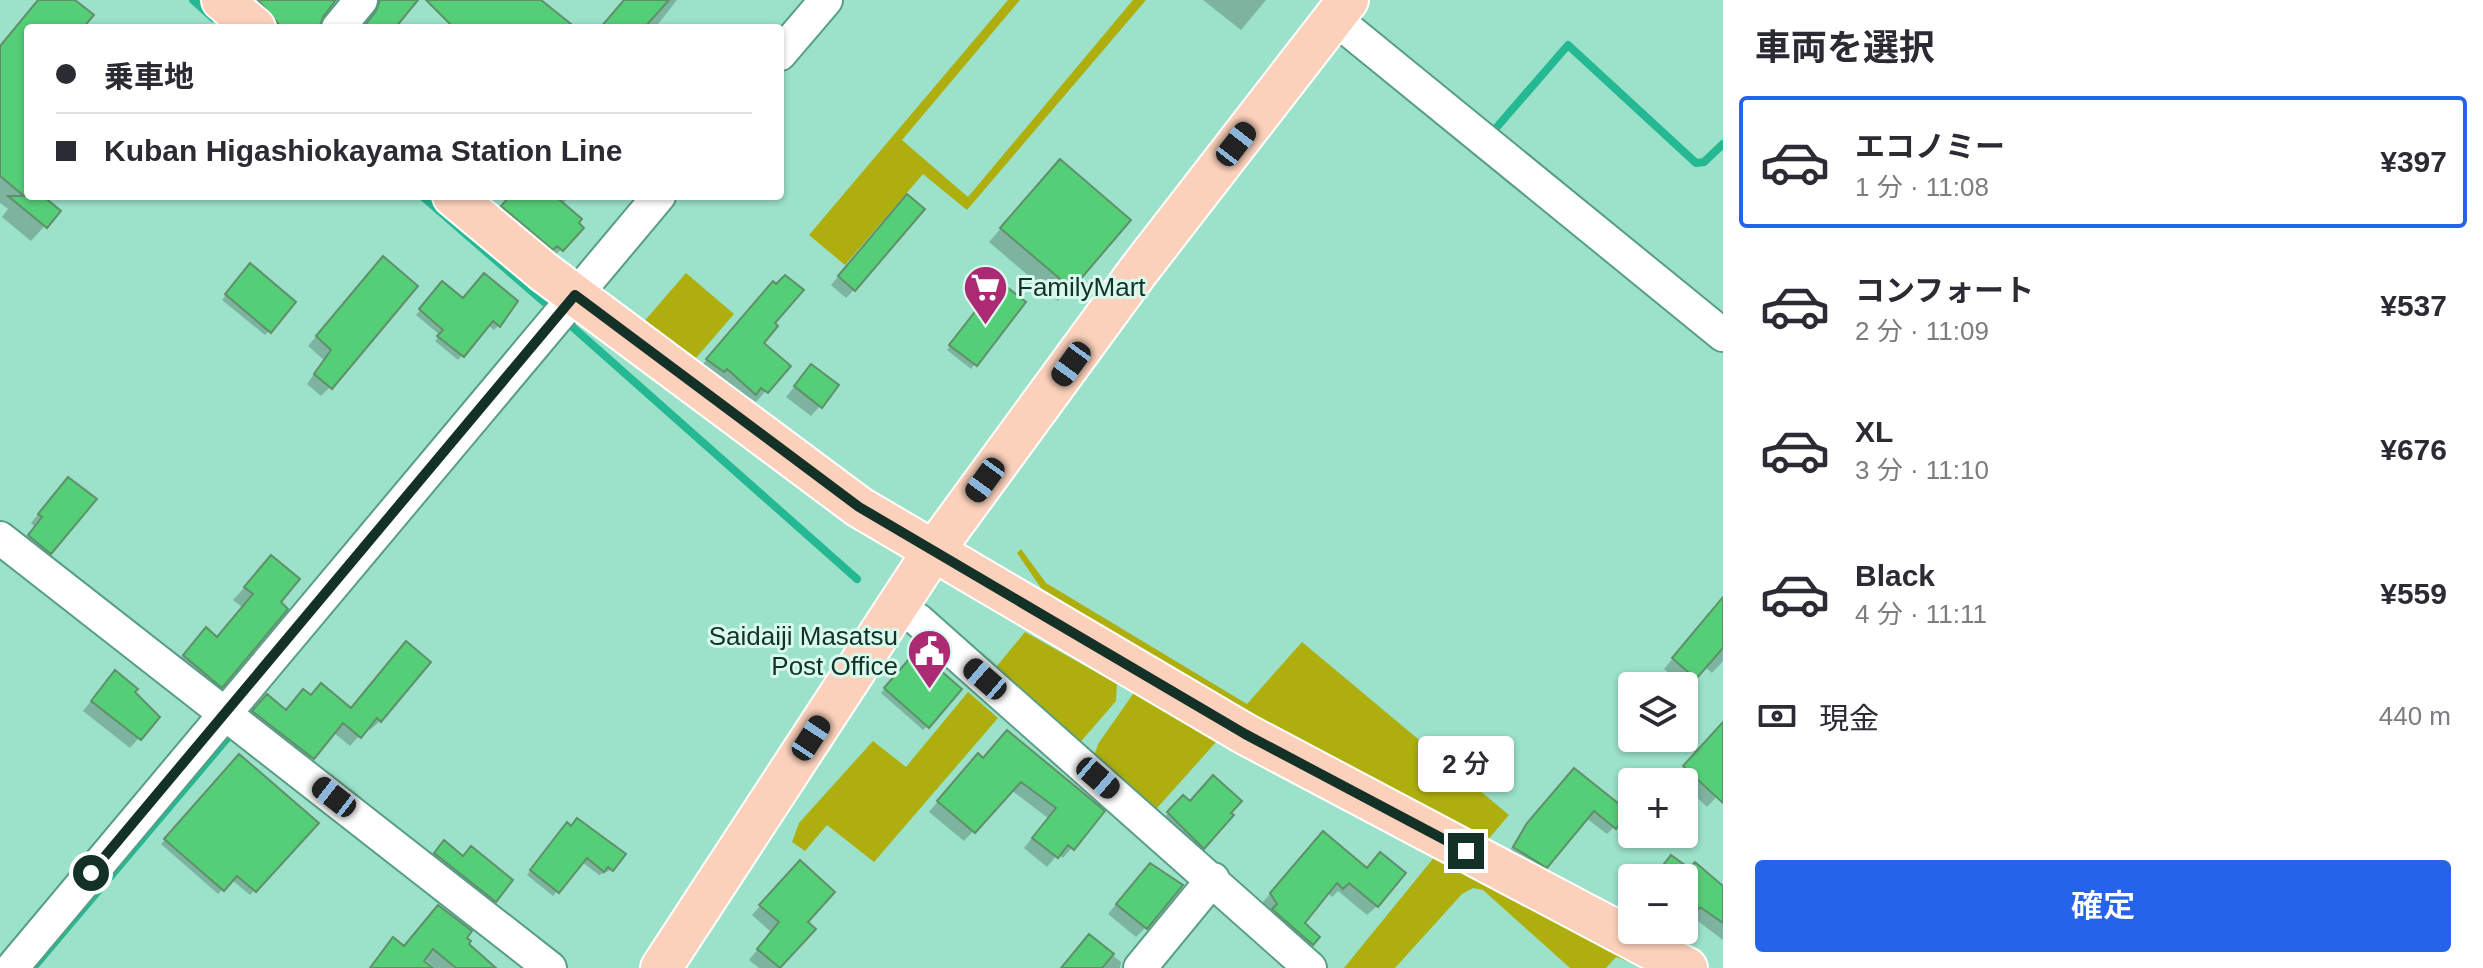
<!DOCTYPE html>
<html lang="ja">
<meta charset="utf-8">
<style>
:root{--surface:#fff;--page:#f2f2f3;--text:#2b2b33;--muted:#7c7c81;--line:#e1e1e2;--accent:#2563eb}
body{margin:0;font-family:Arial,"Noto Sans JP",sans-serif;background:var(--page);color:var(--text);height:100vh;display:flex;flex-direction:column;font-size:30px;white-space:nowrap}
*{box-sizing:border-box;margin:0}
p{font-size:26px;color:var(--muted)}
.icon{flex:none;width:44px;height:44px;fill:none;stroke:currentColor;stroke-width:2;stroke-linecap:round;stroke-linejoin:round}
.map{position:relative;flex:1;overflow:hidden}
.side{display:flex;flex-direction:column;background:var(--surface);width:760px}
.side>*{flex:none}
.top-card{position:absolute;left:24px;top:24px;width:760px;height:176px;border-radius:8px;box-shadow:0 2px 6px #0004;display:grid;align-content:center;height:176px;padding:0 32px;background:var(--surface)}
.buttons{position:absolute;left:1618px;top:672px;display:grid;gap:16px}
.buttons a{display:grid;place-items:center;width:80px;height:80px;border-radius:8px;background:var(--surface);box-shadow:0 2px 6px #0004;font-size:40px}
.end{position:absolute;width:36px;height:36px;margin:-18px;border:10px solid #143127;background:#fff;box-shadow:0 0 0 4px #fff}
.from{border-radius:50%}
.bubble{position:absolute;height:56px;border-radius:8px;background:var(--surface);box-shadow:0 2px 6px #0004;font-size:26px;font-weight:600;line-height:56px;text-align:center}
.car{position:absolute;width:24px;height:48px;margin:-24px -12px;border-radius:10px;box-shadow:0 0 6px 2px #0007;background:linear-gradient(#222 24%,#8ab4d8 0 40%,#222 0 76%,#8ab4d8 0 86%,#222 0)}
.top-card b{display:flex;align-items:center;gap:28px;height:76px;font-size:30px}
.top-card b+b{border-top:2px solid var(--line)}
.top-card i{width:20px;height:20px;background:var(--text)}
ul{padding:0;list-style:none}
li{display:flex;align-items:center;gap:24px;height:132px;margin:0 16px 12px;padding:0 16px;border:4px solid transparent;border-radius:8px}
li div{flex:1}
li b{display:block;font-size:30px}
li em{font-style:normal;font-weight:600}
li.current{border-color:var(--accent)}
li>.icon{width:72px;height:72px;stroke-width:1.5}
h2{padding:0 32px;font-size:36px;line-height:96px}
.pay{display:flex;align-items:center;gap:20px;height:88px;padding:0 32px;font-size:30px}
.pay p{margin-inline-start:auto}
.action{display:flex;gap:16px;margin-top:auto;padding:16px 32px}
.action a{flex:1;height:92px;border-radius:8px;background:var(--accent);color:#fff;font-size:32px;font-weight:600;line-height:92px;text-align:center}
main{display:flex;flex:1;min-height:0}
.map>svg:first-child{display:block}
.green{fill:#aeaf0e}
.shadow{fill:#0003}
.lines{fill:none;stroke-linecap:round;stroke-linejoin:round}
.stream{stroke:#25b993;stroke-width:8}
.building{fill:#55ce78;stroke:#60906a;stroke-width:2}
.minor-casing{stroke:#589d86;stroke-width:36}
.major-casing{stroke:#fff;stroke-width:44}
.minor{stroke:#fff;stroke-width:32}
.major{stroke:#fbd1bb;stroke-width:40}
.route{stroke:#143127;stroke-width:10}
.labels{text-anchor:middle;stroke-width:6;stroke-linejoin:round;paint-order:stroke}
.poi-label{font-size:26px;fill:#143127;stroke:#d8faed;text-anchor:start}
</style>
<main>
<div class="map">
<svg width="1723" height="968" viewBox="0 0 1723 968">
<rect width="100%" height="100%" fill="#9ce1c9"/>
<path class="green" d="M1008,0H1020L902,140L968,197L1133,0H1146L967,210L923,174L845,265L809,235Z
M686,273L734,314L696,358L641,325Z
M1021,549L1046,583L1247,704L1302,642L1509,815L1485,843L1244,714L1041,588L1017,553Z
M1025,632L1117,684L1116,701L1077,746L992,672Z
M968,692L998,718L874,862L827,825L805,851L792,842L799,823L873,741L906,767Z
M1139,692L1217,741L1149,817L1092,763L1098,744L1133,694Z
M1436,855L1645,968L1616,957L1606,968H1570L1483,890L1473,888L1462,894L1395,968H1344Z"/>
<path class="shadow" d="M38,0H72L81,28H28V196H40L58,211L31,241L2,217L8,209L0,203V46Z
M256,0H334L321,16L319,28H265L248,10Z
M366,0H418L397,28H363L369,3Z
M625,0H677L655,28H601Z
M1203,0H1266L1241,30Z
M1047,175L1128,221L1058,301L989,242Z
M511,196H569L562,205L581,228L552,259L494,216Z
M899,204L854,290L846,298L831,285Z
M374,268L330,387L321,396L307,384L324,360L308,346Z
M246,270L269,331L265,335L222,300Z
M438,288L462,300L516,302L498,326L494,330L488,325L458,360L435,341L440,335L416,315Z
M995,288L1024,302L971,369L947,350Z
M763,294L772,323L761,344L788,366L756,402L750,398L744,404L697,371Z
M811,366L820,406L811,416L786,397Z
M60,488L50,553L41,561L21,545L35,527L31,523Z
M271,558L221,686L208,699L172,668L194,642L216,638L242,607L233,600Z
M1723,597V661L1712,673L1704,666L1685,687L1664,669Z
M917,653L927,726L923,730L881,693Z
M397,654L380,721L370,730L367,727L350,746L333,732L303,767L244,722L257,706L286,711L310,697L350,710Z
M106,682L133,692L157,717L130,748L83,711Z
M1723,744V790L1707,807L1675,777L1704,745Z
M983,760L1102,812L1063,858L1058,854L1047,867L1024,848L1048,818L1011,790L964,841L929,812L968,765Z
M234,761L316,823L250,895L232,880L218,894L161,844Z
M1567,778L1614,827L1607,834L1586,818L1539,874L1507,855L1523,829Z
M1183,798L1203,847L1194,856L1160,822Z
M563,829L611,870L599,875L582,862L553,896L527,875Z
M1314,844L1377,906L1367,915L1338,891L1332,897L1327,892L1302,923L1317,937L1302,953L1261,904Z
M440,847L462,858L494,900L490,904L431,858Z
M1663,866L1723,889V940L1691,916L1684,924V878H1653Z
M791,871L805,922L813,929L781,968H759L749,960L771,932L752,915Z
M1141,875L1145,928L1136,937L1108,914Z
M1649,930H1679L1666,944Z
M1089,937L1121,962L1120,968H1062Z
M464,938L466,944L493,968H435L423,958L416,968H369L384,949Z"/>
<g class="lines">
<path class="stream" d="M193,0L213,18
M1490,135L1568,45L1696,163L1704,162L1723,144
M422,196L544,302
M568,323L857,579
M33,968L230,735"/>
</g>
<path class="building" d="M38,0H75L94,15L83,28H28V196H43L61,211L47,228L8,196H24L0,176V46Z
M258,0H336L323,17L319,28H282Z
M380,0H418L395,28H363L376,11Z
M426,0H541L576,28H454Z
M624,0H669L644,28H600Z
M1060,159L1131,220L1072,289L1000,228Z
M907,194L925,209L855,291L838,276Z
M510,196H555L582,219L579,223L584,228L563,251L557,246L553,250L501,206Z
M383,256L418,286L332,389L314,374L331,350L316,336Z
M250,263L296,302L271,333L225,294Z
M484,273L518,301L500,327L493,321L464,357L437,336L443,330L419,309L442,281L463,298Z
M785,275L804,290L775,323L778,326L764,343L791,366L768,393L761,388L756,395L727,369L724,372L706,359L773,281L776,284Z
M999,281L1026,302L977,366L949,345Z
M811,364L839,385L822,408L794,386Z
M68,477L97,499L51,554L28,535L42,517L38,514Z
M271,555L300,579L281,602L288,609L222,688L183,655L206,627L217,637L253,594L244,587Z
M1723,597V648L1696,679L1672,658Z
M406,641L431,662L381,722L377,718L361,738L343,723L314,759L252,711L267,694L286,710L303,689L311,695L321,683L351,708Z
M917,650L962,689L929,728L884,688Z
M115,670L138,689L135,692L160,717L141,740L91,701Z
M1723,722V803L1683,766Z
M1007,730L1105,811L1074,850L1068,845L1058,858L1032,838L1056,808L1021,782L975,833L937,801L978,753L983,758Z
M239,754L319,823L256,892L237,876L224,891L164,839Z
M1574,768L1629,812L1616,829L1594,811L1547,868L1513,847L1527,823Z
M1213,775L1242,801L1231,813L1234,815L1204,849L1167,812L1183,795L1190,801Z
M577,818L626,854L613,871L608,867L604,872L587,858L559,893L530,870L567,822L571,826Z
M1323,831L1367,868L1380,852L1406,873L1378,907L1349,883L1343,889L1337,883L1305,923L1320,937L1313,945L1272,909L1277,904L1270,893Z
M444,840L463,856L471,846L513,880L496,902L434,853Z
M1671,855L1689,868L1695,862L1723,886V923L1700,907L1684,927V878H1663L1657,873Z
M800,860L835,892L808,922L816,929L780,968L757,949L779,922L759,905Z
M1150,863L1183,885L1147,929L1116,904Z
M438,905L472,931L467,938L471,941L469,944L496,968H456L433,949L424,961L433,968H370L393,937L404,946Z
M1089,934L1114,954L1102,968H1061Z"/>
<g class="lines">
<defs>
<path id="minor" d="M1334,18L1723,335
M338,28L361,0
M780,54L826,0
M0,538L550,968
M896,605L918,620L1310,968
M12,968L659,196
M1140,968L1213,879"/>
<path id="major" d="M222,0L255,28
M453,196L544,272L859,507L1245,734L1687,968
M661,968L932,553L1139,270L1348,0"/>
</defs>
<use href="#minor" class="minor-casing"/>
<use href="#major" class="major-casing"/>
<use href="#minor" class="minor"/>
<use href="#major" class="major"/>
</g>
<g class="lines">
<path class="route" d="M91,873L575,295L859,507L1245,734L1466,851"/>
</g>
<defs>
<symbol id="supermarket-pin" viewBox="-11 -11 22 30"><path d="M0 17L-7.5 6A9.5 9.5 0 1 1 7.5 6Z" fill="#ac2974" stroke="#d8faed"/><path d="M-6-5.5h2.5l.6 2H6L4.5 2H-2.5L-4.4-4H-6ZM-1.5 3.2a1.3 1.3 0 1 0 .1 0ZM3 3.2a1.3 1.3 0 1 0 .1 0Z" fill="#fff"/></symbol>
<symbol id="civic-pin" viewBox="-11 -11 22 30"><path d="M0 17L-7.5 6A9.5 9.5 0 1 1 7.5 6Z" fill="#ac2974" stroke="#d8faed"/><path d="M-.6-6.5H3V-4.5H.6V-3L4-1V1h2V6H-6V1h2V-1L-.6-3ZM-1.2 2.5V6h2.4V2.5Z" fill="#fff"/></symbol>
</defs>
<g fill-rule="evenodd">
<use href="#supermarket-pin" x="960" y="262" width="51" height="69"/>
<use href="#civic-pin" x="904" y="626" width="51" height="69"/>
</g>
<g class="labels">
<g class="poi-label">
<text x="1017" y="296">FamilyMart</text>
<text x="898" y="645" text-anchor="end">Saidaiji Masatsu<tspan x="898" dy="30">Post Office</tspan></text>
</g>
</g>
</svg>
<div class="buttons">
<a><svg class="icon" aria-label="layers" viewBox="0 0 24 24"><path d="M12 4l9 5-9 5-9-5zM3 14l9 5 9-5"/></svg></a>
<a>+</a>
<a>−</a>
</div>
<i class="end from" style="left:91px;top:873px"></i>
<i class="end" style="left:1466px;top:851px"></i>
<div class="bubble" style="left:1418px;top:736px;width:96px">2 分</div>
<i class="car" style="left:1236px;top:144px;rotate:38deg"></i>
<i class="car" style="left:1071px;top:364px;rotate:216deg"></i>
<i class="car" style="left:985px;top:480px;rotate:216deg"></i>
<i class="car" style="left:985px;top:679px;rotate:311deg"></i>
<i class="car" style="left:811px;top:738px;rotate:33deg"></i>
<i class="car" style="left:1098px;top:778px;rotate:131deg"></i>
<i class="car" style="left:334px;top:797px;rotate:308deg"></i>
<div class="top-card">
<b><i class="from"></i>乗車地</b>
<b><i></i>Kuban Higashiokayama Station Line</b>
</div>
</div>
<section class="side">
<h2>車両を選択</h2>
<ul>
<li class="current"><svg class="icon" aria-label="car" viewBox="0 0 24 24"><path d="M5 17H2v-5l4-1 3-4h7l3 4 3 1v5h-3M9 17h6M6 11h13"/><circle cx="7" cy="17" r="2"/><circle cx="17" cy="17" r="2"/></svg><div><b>エコノミー</b><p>1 分 · 11:08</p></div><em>¥397</em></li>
<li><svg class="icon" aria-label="car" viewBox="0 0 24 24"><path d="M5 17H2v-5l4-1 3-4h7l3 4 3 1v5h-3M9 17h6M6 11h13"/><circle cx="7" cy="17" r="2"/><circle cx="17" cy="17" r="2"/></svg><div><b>コンフォート</b><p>2 分 · 11:09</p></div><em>¥537</em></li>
<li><svg class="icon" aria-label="car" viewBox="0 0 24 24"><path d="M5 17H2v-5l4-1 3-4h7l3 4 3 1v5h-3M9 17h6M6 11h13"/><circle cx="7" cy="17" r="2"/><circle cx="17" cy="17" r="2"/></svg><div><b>XL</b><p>3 分 · 11:10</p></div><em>¥676</em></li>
<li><svg class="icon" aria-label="car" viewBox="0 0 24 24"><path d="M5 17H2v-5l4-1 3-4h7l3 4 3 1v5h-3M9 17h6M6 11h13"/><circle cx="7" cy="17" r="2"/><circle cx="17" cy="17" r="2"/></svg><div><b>Black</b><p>4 分 · 11:11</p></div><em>¥559</em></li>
</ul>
<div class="pay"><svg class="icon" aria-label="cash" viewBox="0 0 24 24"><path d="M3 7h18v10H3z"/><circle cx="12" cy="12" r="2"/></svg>現金<p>440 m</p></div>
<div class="action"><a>確定</a></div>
</section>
</main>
